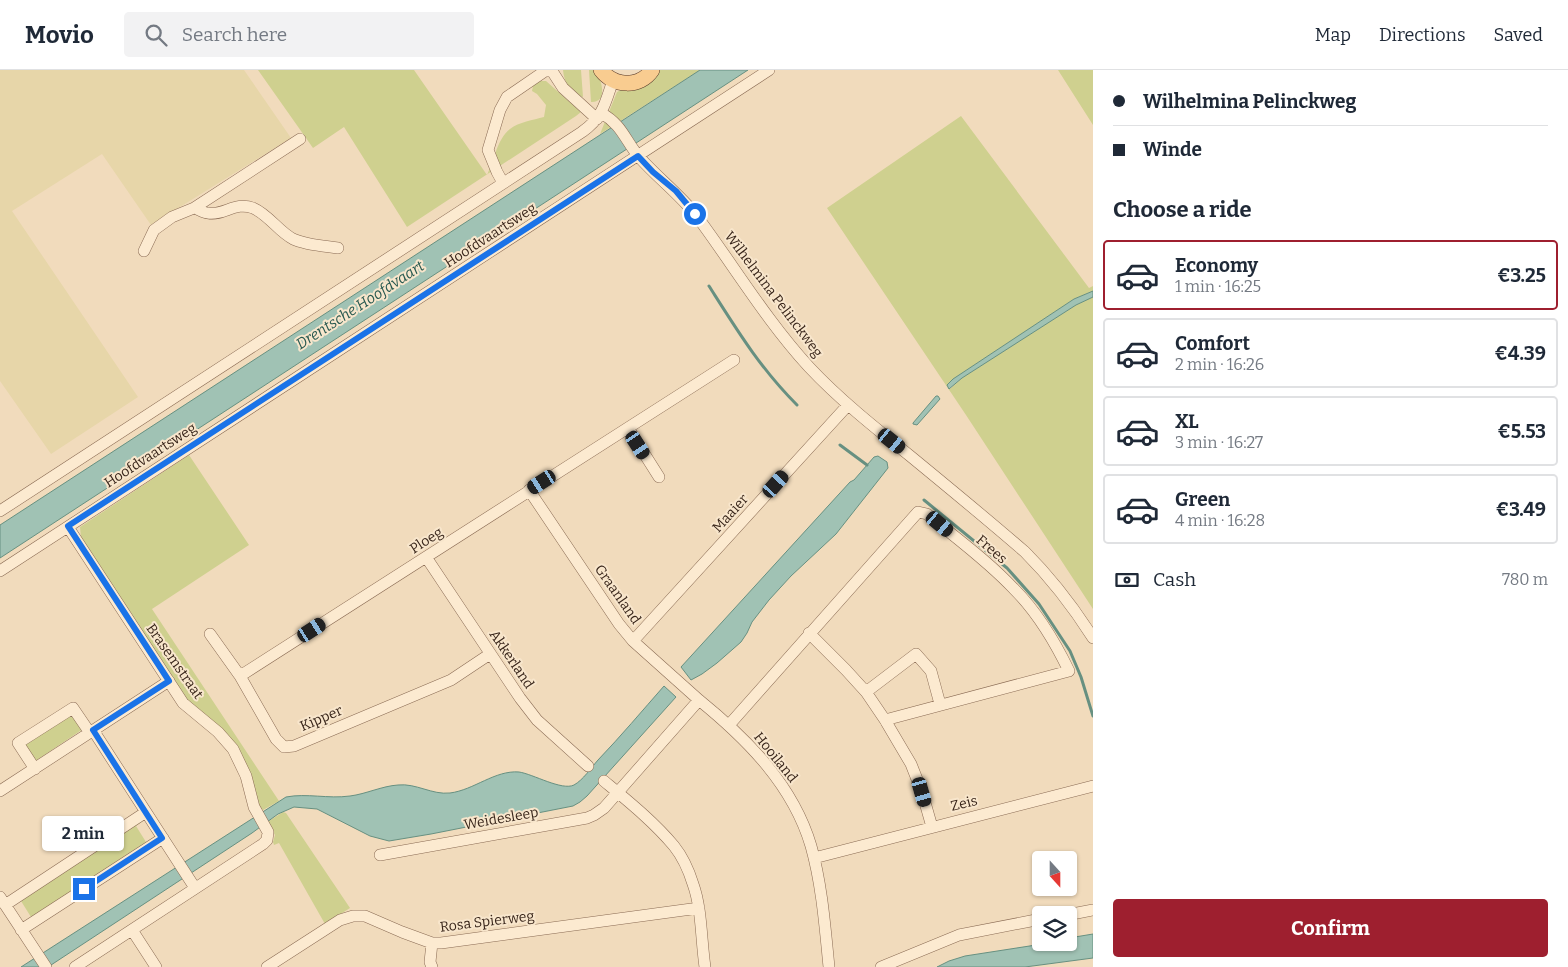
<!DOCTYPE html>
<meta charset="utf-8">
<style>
:root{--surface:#fff;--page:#f2f2f3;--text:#1f2937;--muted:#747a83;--line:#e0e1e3;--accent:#9e1f2f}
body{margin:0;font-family:Bitter,serif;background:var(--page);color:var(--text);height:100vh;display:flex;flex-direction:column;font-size:19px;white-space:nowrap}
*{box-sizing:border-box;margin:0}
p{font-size:16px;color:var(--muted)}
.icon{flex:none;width:28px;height:28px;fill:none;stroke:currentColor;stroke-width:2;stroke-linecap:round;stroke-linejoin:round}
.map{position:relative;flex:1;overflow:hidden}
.sheet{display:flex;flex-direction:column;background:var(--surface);width:475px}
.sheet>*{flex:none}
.top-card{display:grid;align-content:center;height:110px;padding:0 20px;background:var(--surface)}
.needle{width:32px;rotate:159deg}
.tools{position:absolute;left:1032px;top:781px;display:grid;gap:10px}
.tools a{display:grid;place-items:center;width:45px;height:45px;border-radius:5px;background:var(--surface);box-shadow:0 1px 4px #0004;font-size:25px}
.end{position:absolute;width:22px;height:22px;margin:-11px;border:6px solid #1a73e8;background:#fff;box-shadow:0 0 0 2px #fff}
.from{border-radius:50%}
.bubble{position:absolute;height:35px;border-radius:5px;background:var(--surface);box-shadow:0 1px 4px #0004;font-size:16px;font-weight:700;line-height:35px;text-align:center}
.car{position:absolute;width:15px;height:30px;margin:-15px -8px;border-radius:6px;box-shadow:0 0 4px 1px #0007;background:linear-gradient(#222 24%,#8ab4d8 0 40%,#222 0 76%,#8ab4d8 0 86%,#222 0)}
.top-card b{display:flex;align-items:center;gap:18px;height:48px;font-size:19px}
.top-card b+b{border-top:1px solid var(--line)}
.top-card i{width:12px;height:12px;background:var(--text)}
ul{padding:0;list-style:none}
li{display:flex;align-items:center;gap:15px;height:70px;margin:0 10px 8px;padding:0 10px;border:2px solid var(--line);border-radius:5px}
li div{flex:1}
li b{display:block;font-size:19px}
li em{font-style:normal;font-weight:700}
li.current{border-color:var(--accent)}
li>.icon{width:45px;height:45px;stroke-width:1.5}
h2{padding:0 20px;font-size:22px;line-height:60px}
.pay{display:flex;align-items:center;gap:12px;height:55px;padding:0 20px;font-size:19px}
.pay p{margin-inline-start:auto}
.button{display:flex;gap:10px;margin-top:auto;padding:10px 20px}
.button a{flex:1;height:58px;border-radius:5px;background:var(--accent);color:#fff;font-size:20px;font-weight:700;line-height:58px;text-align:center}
header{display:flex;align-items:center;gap:30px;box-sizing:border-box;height:70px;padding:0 25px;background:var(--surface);border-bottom:1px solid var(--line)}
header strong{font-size:24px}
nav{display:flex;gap:28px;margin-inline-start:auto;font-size:18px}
.search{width:350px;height:45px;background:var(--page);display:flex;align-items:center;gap:12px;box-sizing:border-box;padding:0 18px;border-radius:5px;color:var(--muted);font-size:19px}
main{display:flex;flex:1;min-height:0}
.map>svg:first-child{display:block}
.farmland{fill:#e7d6a9}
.green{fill:#cfd08f}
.water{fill:#a0c2b4;stroke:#679081}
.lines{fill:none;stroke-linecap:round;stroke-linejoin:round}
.stream{stroke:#679081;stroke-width:3}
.minor-casing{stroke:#8a6b54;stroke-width:12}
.major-casing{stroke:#573929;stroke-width:16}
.minor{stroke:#fcead0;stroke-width:11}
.major{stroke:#f9cc90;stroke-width:15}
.route{stroke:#1a73e8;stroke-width:6}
.labels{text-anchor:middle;stroke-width:4;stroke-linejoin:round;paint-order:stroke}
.street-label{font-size:14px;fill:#38251a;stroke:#f8e6cc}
.water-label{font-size:15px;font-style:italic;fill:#285950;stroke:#f8e6cc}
</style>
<header>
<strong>Movio</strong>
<div class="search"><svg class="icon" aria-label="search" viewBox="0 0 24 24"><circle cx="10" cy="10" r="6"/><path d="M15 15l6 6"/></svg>Search here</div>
<nav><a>Map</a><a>Directions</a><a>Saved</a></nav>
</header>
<main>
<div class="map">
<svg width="1093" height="897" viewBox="0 0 1093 897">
<rect width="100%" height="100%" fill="#f1dbbc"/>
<path class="farmland" d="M0,0H244L291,68L151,155L102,84L12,141L138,327L51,384L0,311Z"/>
<path class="green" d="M258,0H414L487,105C494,91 497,69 510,59C519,52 533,50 544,47L546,35L537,24L532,21L533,16L540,11H546L581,42L576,46L407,157L344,57L313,78Z
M563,0H581L583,27C570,24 564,12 563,0Z
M589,0H596C601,9 609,33 591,32Z
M657,0H700L600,64L617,22Z
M1058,0H1093V55Z
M961,46L1089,218L1093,216V221L1074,229L953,309L950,319L962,308L1076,235L1093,227V539L966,345L827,138Z
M189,385L249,475L152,539L279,731L263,740L261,738L259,739L252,710L187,631L81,468L80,457Z
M73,644L83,659L34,692L24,677L26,672Z
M283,742L286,743L350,838L325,854L279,773L274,775L273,772L275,765L268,753L269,751Z
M142,749L143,751L136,756L146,772L154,767L155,769L24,852L31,847L21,831Z"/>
<path class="water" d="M700,0H748L0,488V455Z
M1093,221V227L1076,235L962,308L949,319L947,315L953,309L1074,229Z
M936,326H938L940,329L917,355L913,354V353Z
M878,386L887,392L888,398L836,464L791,506L769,530L752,552L747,563L741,572L717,593L702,604L691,610L681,597L850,412L854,410L874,387Z
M664,616L676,627L587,726L580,732L573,736L431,764L389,771L370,766L317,739L294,737L278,744L252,763L48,897H21L286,727C307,723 328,729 350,726C366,724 382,716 398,715C416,713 432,725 450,723C474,720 495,700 519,702C533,704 562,721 574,715C583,710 591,698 598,690C621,666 642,641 664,616Z
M1093,864V888L1025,897H937L949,891L965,886L1049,873L1069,872V868Z"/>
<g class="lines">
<path class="stream" d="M709,216C737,260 760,298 797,335
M840,375L867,395
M924,430L1007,498L1039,534L1070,581L1081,607L1093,646"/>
<defs>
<path id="minor" d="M601,43C623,55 625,71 640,88C658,108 679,124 696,145C734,196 766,250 809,297C839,329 874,357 909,385C948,417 987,449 1025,482C1052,509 1072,535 1093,568
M503,113L497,102L488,80L500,40L507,27L545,1H552L563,18L597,49
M194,138C198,139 204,143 208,143C224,146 235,131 253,138C269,145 278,161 293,169C306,175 324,176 338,178
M144,181L154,160L172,147L194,138L300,69
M628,358L659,407
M529,420L619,554L633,571L699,630
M0,441L582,62C603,47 605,34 613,10
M68,457L183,633L218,662L233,679L246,706L254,737L268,762L267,770L263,774L75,897
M426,487L520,628L537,650L588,696
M0,501L769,0
M809,563L846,600L866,622L885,650L911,694L922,722L932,757
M210,564L240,606L276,669L284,677L294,676L451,610L490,584
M633,571L848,335
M240,606L734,290
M866,622L916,584L931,601L940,634
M729,655L918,442L927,444C956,468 988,491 1014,519C1037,542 1055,572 1069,601L885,650
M93,660L195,818
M35,699L18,673L73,638L90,663
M604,711C628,731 654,752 674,776C682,786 689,801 693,814C702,839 701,870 705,897
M0,721L169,611
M380,785L587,748L594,745L604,738L699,630C747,669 793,715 811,776C822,815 825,857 829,897
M814,788L1093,716
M0,827L46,897
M5,835L146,742
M1067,845L1093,840
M21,860L163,768
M132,860L156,897
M432,873L430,892L432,897
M267,897L340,850L353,846H365L402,862L432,873H441L699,838
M881,897L959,865L1041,849"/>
<path id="major" d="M601,0C614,17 640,18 652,0"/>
</defs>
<use href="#minor" class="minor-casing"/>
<use href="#major" class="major-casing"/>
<use href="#minor" class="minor"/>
<use href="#major" class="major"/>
</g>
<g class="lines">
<path class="route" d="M84,819L162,768L93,660L169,611L68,456L638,86L653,102L676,121L695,144"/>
</g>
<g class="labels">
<g class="street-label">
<text transform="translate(490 165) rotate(-33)" y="5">Hoofdvaartsweg</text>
<text transform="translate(774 224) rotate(53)" y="5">Wilhelmina Pelinckweg</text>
<text transform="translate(150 385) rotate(-33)" y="5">Hoofdvaartsweg</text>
<text transform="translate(730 443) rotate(-48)" y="5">Maaier</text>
<text transform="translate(426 470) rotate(-33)" y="5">Ploeg</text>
<text transform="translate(992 479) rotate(41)" y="5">Frees</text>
<text transform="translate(618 524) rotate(55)" y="5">Graanland</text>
<text transform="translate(512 589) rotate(56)" y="5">Akkerland</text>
<text transform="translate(175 591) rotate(55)" y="5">Brasemstraat</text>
<text transform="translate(321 648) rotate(-23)" y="5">Kipper</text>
<text transform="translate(776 687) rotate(51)" y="5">Hooiland</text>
<text transform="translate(964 733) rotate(-14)" y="5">Zeis</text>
<text transform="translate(501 748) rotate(-10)" y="5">Weidesleep</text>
<text transform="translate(487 851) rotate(-7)" y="5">Rosa Spierweg</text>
</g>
<g class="water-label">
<text transform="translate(360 235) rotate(-33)" y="5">Drentsche Hoofdvaart</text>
</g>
</g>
</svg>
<div class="tools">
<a><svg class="needle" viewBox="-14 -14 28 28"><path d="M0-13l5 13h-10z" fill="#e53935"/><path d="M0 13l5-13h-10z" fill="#747a83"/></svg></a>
<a><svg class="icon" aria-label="layers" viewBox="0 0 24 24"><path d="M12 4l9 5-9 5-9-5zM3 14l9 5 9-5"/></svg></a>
</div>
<i class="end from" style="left:695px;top:144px"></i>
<i class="end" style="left:84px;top:819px"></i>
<div class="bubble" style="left:42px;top:746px;width:82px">2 min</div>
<i class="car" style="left:892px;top:371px;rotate:129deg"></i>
<i class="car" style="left:638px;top:375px;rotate:147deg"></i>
<i class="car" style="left:542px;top:412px;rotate:238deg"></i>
<i class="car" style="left:776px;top:414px;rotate:42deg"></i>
<i class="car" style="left:940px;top:454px;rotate:130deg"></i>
<i class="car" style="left:312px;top:560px;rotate:57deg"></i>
<i class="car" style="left:922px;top:722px;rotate:164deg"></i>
</div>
<section class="sheet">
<div class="top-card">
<b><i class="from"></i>Wilhelmina Pelinckweg</b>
<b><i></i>Winde</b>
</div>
<h2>Choose a ride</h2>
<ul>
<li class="current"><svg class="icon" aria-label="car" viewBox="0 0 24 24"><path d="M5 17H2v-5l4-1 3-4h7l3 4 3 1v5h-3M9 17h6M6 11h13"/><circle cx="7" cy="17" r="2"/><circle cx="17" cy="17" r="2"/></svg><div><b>Economy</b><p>1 min · 16:25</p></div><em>€3.25</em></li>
<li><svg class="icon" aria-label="car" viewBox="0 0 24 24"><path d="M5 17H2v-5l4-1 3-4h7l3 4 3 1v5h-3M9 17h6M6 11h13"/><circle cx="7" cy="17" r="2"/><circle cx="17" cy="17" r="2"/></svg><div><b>Comfort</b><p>2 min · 16:26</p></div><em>€4.39</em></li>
<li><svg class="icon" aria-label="car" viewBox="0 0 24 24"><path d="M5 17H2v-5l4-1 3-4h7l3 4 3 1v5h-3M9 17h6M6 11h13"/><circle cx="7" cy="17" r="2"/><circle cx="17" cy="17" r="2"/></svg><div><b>XL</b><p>3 min · 16:27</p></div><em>€5.53</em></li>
<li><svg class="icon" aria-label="car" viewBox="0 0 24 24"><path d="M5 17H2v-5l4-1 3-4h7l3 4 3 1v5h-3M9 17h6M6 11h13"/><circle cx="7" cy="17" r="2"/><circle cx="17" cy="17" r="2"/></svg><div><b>Green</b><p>4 min · 16:28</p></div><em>€3.49</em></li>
</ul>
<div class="pay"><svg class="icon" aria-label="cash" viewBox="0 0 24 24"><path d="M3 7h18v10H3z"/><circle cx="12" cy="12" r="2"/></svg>Cash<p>780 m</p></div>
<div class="button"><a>Confirm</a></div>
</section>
</main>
